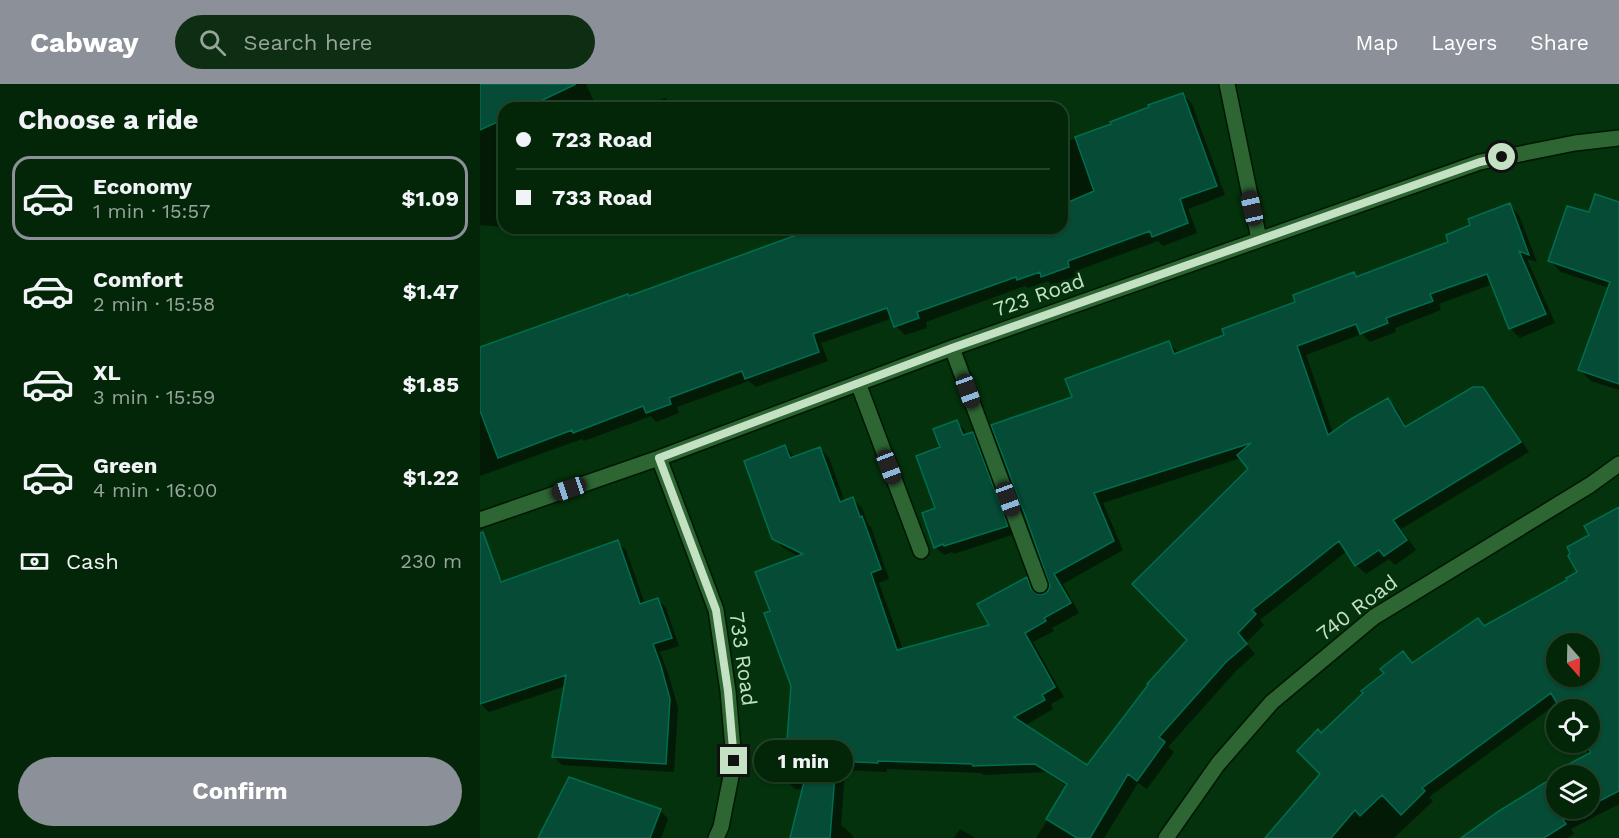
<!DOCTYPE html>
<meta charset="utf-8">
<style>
:root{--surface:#032609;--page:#0d2e12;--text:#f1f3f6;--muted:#97a59c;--line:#24432a;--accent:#8c9099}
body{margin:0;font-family:"Work Sans",sans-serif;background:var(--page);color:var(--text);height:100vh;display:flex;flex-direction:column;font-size:22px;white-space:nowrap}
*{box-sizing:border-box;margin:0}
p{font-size:20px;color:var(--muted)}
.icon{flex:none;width:33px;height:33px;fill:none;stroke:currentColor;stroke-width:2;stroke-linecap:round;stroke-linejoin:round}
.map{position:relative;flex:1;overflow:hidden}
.side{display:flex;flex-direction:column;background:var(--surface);width:480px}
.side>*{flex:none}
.guide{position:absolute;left:18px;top:18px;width:570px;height:132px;border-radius:18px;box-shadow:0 2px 4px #0004,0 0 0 2px var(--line);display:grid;align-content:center;height:132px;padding:0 18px;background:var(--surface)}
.needle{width:39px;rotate:160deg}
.controls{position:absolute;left:1066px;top:549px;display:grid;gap:12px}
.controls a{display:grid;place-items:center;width:54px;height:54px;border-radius:50%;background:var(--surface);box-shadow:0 2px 4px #0004,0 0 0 2px var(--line);font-size:30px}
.end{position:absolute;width:27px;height:27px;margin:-14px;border:8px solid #c4e1c4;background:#111;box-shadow:0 0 0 3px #111}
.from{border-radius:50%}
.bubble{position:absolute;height:42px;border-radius:21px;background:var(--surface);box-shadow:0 2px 4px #0004,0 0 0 2px var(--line);font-size:20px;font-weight:700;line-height:42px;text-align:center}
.car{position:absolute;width:18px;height:36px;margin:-18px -9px;border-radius:8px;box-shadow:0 0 4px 2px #0007;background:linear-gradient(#222 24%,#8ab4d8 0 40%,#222 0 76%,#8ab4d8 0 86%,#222 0)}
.guide b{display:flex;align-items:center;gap:21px;height:57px;font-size:22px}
.guide b+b{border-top:2px solid var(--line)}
.guide i{width:15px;height:15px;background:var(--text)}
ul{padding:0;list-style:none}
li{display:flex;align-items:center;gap:18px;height:84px;margin:0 12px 9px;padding:0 6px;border:3px solid transparent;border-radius:18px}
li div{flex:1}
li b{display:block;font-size:22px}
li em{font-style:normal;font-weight:700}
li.current{border-color:var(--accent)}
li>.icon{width:54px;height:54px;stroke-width:1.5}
h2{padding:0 18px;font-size:27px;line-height:72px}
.pay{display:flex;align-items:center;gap:15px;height:66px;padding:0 18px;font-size:22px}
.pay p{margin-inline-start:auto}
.primary-button{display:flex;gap:12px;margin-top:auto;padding:12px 18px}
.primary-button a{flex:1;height:69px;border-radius:36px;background:var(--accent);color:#fff;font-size:24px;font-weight:700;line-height:69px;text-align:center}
header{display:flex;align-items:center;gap:36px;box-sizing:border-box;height:84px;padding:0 30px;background:var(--accent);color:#fff}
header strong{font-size:28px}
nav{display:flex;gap:33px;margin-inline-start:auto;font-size:21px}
.search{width:420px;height:54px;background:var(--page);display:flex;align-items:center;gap:15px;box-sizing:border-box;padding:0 21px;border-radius:33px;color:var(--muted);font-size:22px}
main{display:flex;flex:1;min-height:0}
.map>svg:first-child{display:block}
.shadow{fill:#0007;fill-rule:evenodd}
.building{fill:#054b35;stroke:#006e50;stroke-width:1.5;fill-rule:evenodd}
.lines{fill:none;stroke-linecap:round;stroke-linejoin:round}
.service-casing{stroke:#001701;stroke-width:18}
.minor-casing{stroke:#001701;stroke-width:18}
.service{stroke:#2d6533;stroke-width:15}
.minor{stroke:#2d6533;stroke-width:15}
.route{stroke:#c4e1c4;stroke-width:8}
.labels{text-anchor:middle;stroke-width:5;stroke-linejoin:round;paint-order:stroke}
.street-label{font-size:21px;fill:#c4e1c4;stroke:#04320c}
</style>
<header>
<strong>Cabway</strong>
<div class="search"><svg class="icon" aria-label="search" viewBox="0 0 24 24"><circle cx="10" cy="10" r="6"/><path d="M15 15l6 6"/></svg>Search here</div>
<nav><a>Map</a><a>Layers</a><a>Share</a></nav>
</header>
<main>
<section class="side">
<h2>Choose a ride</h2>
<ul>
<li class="current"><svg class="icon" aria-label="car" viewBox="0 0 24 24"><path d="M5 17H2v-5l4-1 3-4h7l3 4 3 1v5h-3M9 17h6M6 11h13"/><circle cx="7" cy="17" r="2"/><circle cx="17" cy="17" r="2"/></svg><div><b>Economy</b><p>1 min · 15:57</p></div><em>$1.09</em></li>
<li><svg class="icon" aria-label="car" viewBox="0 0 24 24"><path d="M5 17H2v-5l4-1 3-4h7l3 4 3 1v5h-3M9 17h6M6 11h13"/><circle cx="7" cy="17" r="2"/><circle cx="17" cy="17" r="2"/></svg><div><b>Comfort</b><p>2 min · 15:58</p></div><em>$1.47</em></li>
<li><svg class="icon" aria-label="car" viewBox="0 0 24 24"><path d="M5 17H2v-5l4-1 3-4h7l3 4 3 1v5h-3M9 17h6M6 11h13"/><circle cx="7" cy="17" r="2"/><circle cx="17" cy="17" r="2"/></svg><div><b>XL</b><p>3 min · 15:59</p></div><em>$1.85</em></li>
<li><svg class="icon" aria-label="car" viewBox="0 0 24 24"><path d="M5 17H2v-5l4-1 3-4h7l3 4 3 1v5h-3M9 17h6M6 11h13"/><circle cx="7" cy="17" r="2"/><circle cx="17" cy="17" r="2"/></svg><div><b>Green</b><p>4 min · 16:00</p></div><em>$1.22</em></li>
</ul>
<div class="pay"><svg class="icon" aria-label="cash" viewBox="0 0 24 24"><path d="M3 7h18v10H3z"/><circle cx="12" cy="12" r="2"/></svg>Cash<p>230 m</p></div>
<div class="primary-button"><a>Confirm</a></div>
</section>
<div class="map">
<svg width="1139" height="754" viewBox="0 0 1139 754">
<rect width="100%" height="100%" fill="#04320c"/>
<path class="shadow" d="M0,0H106L117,24H24V143L0,141Z
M703,10L712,20L745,111L708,125L717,149L683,162L678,157L596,187L598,192L572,201L568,197L548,204L545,202L446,238L447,244L425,251L416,242L413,234L341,259L348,277L276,303L269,297L197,323L199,329L176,338L171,332L104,357L102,355L0,392V263H4L150,213L338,144H582V59L633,41Z
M185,14L196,24H158Z
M1139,119V306L1111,297L1100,286L1129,204L1081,188L1070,177L1110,130Z
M1030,121L1039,131L1057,178L1047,175L1075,239L1040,254L1030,244L1013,200L959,220L961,226L915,244L916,248L890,258L882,250L826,271L853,349L908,316L917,325L927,343L1002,304L1012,314L1049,368L921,445L936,466L915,481L909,475L886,490L876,481L867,467L780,536L784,541L766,559L775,570L756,587L688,663L694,668L667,705L658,699L624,754H556L588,703L566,688L504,691L501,689L407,685V688L365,686L361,742L364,743L374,753L373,754H312L324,706L315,705L306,696L312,602L291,528L320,473L303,464L294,454L305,362L315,373L340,364L349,374L365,418L373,415L382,424L388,440L391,443L409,495L399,499L423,566L511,542L546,495L556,504L559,512L564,511L569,508L571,502L594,314L689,259L699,269L746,252L817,219L874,190L878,193L970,159L992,142ZM761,374L770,386L709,556L608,683L544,642L573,625L571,620L584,613L553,558L574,547L572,544L599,529L583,500L643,466L623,419Z
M31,144H113V151Z
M477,338L485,347L487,351L492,350L501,358L535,450L474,470L472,468L464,471L455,463L462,364Z
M1134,427L1139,720L1091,745L1094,750L1087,754H994L1077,693V724H1110L1109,671L1102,658H1110V626L1079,618L949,713L953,717L914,754H787L842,690L841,651L906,589L923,569L934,580L998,536L1006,543L1089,496L1099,489L1111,452ZM1077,560H1110V592H1077Z
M137,458L146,466L165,520L178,515L186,524L199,562L180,568L189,592L198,624L194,688L82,681L74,673L86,602L9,628L0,619V498L18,492L24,498Z
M180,726L188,735L181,754H59Z
M480,745L495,754H474Z"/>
<path class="building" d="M0,0H96L46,24H24V35L0,46Z
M703,9L737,102L700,115L708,139L672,153L670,147L588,177L589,183L561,193L560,188L537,196L536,193L437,228L439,234L414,243L407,224L333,250L339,268L265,295L262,287L189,314L191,320L166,329L163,322L93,349L92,346L18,374L0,327V263L148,210L149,212L336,144H582V121L614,107L595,53L631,40L630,38L669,23L668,21Z
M1115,110L1139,118V300L1098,286L1130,198L1068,177L1087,122L1109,128Z
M1030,119L1049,171L1039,167L1066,230L1029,245L1007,190L950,210L953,217L906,234L908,239L880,250L876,240L817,262L848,351L871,335L908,314L925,343L993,303H1003L1041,358L913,436L927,456L904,472L899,466L875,482L859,457L772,526L776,530L758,549L767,560L746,578L679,653L685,658L657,697L648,690L610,754H597L566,735L587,700L555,680L493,682L492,680L398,677V679L356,677L350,754H310L324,698L304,697L311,602L284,529L290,527L275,488L323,470L292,455L264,377L305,361L310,374L340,363L360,418L373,413L380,433L382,432L401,485L391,489L417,566L509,541L497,520L547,493L551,505L558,510H564L568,507L570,502L547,436L511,341L592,313L585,295L689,257L694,270L744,251L742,245L815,218L813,211L874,188L876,193L968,158L966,151L990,141L988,135ZM771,359L757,371L768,385L652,500L707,556L667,600L668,601L607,681L534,633L565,616L562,611L575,603L545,549L566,537L564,534L591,519L574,490L634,457L614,409Z
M477,336L483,351L493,348L528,442L464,462L463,460L454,464L442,429L455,424L436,372L460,363L453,345Z
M1139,423V707L1110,722V692H1077V724H1105L1083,736L1086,740L1064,754H981L1019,727L1087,685L1085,682L1110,669V626H1081L1071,609L942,704L945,707L921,731L902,711L880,732L875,726L851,754H785L840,690L817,667L838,645L841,649L883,609L881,607L904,589L900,585L923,567L932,579L998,534L1004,542L1087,496L1086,494L1097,488L1088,472L1090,469L1087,463L1109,451L1104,442ZM1077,560H1110V592H1077Z
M3,448L21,498L138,456L160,520L178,514L192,554L173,560L181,582L190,615L186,680L72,673L86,591L0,620V449Z
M89,693L181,725L170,754H58Z"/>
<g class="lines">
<defs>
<path id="service" d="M747,0L779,155
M472,264L560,501"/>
<path id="minor" d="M378,299L441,467
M179,374L236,526L248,607L254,677L241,743L236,754
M0,436L179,374L472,264L1000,78L1095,59L1139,54
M686,754L738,680L792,618L894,533L1110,401L1139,380"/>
</defs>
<use href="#service" class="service-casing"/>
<use href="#minor" class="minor-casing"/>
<use href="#service" class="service"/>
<use href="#minor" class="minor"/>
</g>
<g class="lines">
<path class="route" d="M254,677L248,607L236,526L179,374L472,264L1000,78L1022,73"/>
</g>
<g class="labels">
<g class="street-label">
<text transform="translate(559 211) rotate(-19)" y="7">723 Road</text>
<text transform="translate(877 524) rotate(-37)" y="7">740 Road</text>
<text transform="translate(263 575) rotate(82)" y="7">733 Road</text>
</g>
</g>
</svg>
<div class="controls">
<a><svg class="needle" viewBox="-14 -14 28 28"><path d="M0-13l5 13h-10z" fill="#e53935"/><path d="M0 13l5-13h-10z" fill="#97a59c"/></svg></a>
<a><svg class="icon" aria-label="locate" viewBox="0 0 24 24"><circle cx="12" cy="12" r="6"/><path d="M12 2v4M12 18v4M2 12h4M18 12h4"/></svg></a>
<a><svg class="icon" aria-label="layers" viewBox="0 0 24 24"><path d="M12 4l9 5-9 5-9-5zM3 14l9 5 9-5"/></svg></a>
</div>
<i class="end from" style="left:1022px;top:73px"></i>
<i class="end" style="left:254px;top:677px"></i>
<div class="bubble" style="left:274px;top:656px;width:99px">1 min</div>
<i class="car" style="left:772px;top:124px;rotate:347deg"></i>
<i class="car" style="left:488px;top:307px;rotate:160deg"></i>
<i class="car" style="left:409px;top:383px;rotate:159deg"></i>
<i class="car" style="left:89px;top:405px;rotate:251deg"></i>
<i class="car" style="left:528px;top:415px;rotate:160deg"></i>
<div class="guide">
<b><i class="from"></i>723 Road</b>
<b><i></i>733 Road</b>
</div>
</div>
</main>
